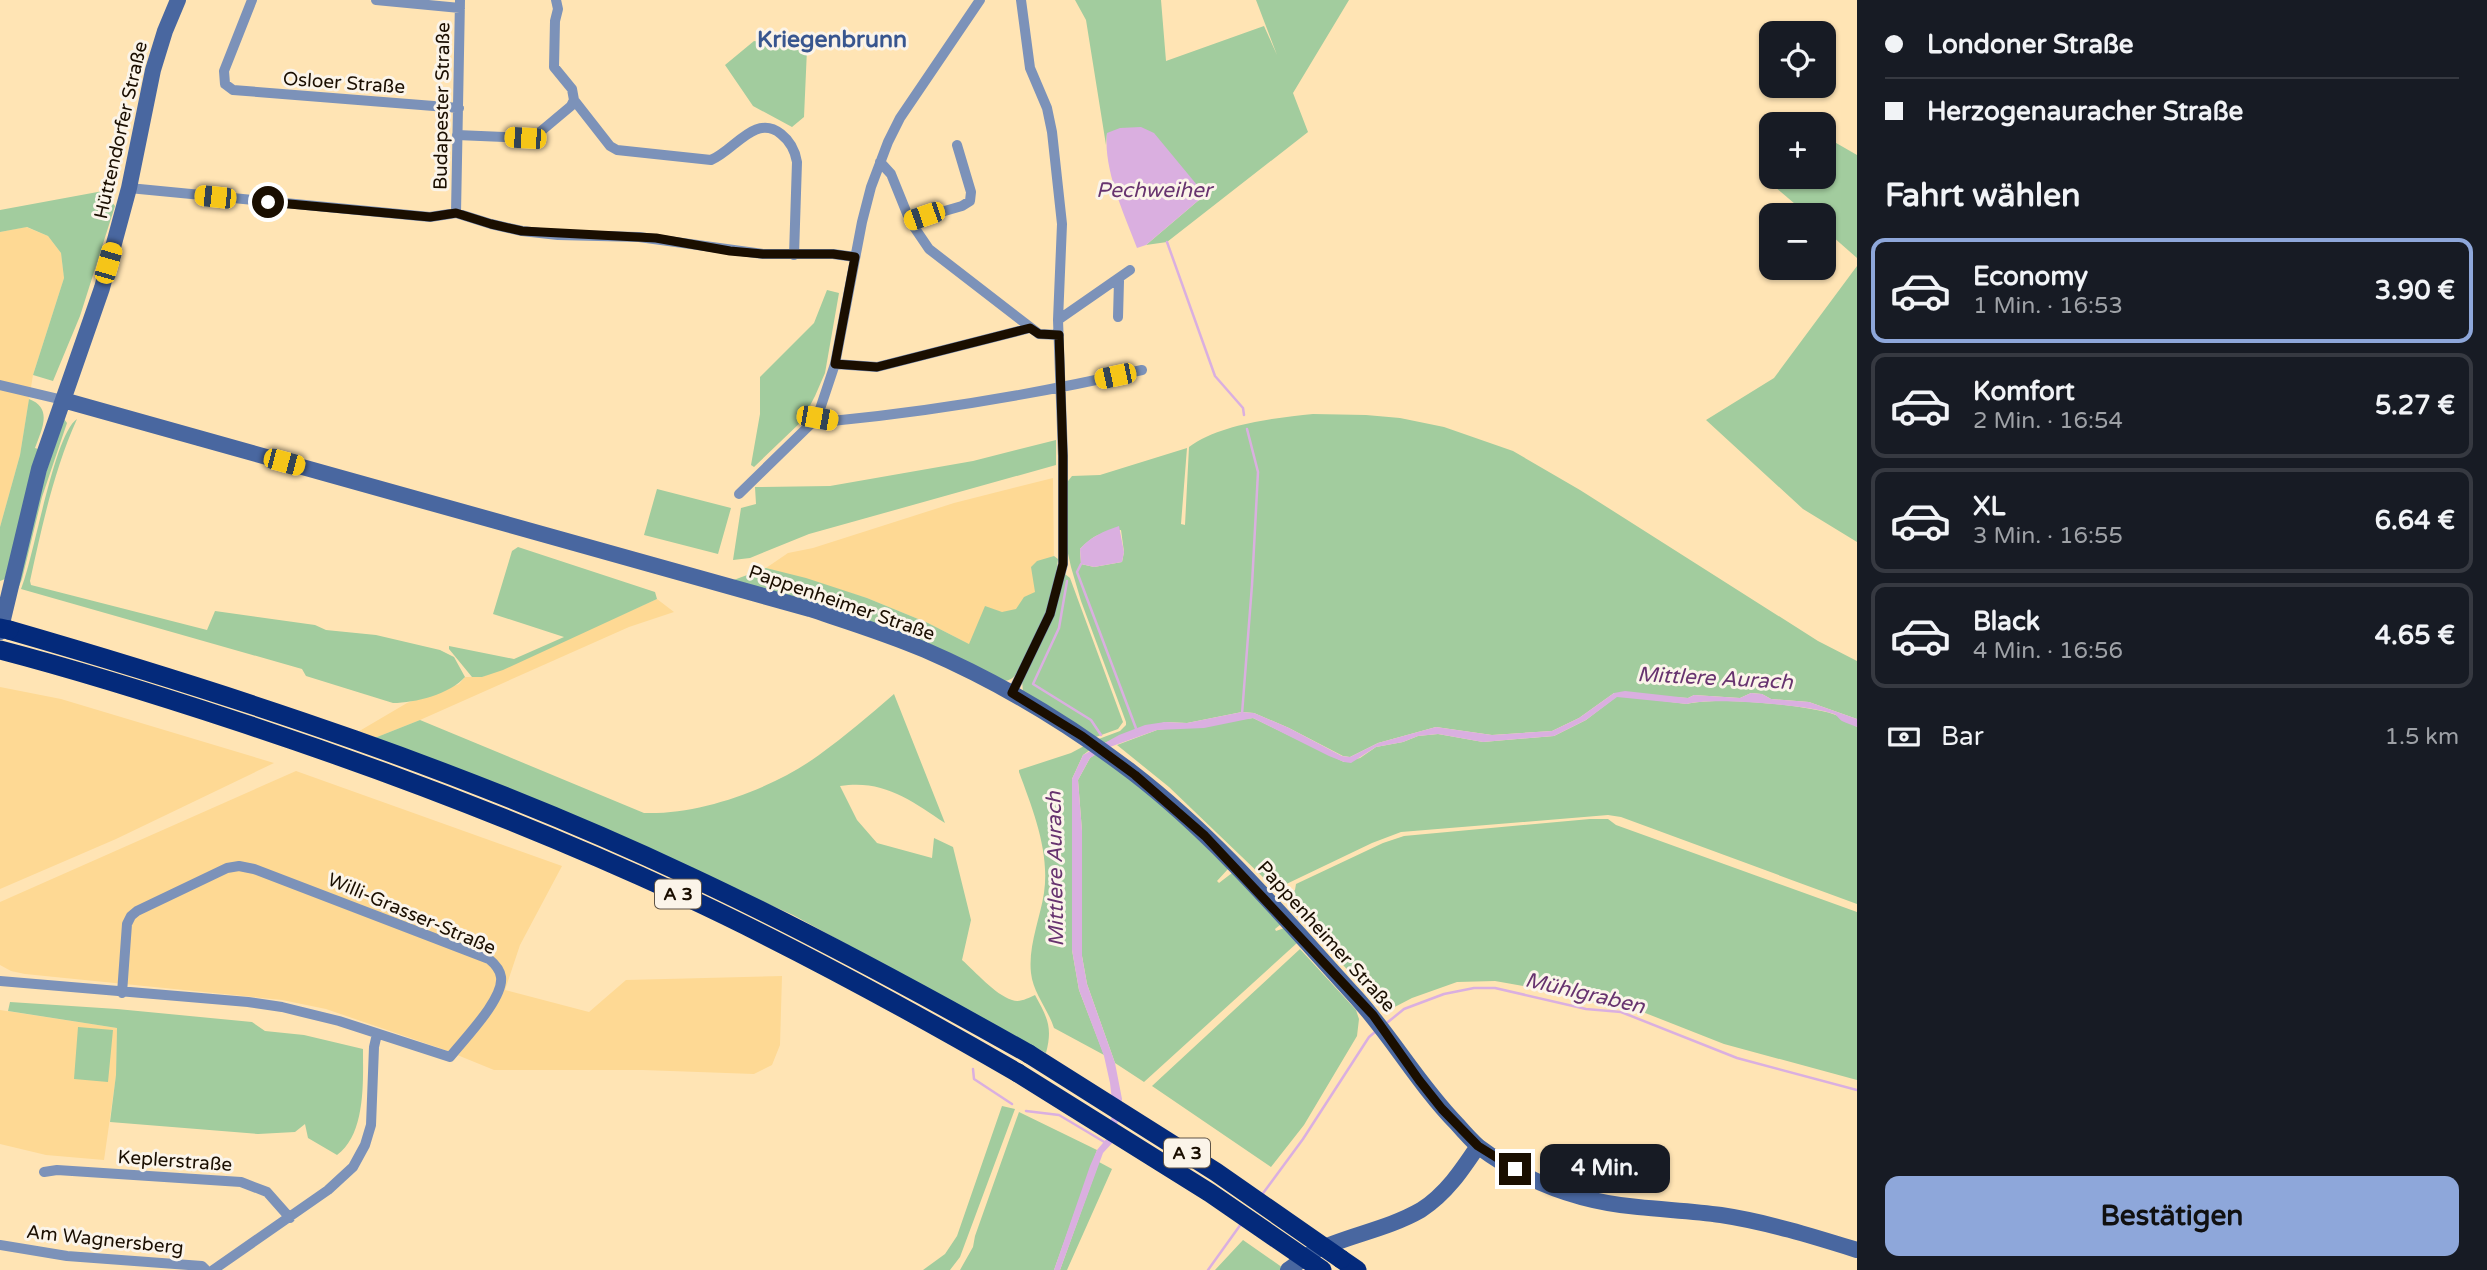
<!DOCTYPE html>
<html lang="de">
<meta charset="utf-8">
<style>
:root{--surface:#171b24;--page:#20242c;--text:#f1f3f6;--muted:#9ea1a6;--line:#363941;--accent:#8ea7da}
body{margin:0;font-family:"Varela Round",sans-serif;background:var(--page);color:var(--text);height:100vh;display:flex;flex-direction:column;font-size:26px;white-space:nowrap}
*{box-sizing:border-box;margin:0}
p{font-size:23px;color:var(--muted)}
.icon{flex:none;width:38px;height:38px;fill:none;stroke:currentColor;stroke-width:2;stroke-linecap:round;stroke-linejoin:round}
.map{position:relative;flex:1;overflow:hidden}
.sheet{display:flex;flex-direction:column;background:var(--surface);width:630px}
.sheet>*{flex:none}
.top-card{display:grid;align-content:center;height:154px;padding:0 28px;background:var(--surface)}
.fabs{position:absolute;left:1759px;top:21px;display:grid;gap:14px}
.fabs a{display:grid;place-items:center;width:77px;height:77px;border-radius:14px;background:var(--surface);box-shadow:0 2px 5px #0004;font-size:35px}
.end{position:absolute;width:32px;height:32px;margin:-16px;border:9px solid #1a0e00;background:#fff;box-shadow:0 0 0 4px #fff}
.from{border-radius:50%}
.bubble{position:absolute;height:49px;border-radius:14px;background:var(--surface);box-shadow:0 2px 5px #0004;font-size:23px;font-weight:800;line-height:49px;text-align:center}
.car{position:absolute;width:21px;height:42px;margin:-21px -10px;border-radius:9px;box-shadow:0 0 5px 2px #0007;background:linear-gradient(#f5c518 24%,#345 0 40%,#f5c518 0 76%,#345 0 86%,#f5c518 0)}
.top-card b{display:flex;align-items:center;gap:24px;height:66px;font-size:26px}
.top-card b+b{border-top:2px solid var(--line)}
.top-card i{width:18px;height:18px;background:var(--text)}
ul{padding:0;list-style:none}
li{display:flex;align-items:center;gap:21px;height:105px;margin:0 14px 10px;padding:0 14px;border:4px solid var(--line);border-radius:14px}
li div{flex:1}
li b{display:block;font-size:26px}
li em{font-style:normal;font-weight:800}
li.current{border-color:var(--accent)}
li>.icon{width:63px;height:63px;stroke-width:1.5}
h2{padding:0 28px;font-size:32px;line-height:84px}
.pay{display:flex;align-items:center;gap:18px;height:77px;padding:0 28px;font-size:26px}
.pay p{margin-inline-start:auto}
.button{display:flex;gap:14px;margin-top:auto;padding:14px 28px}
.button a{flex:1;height:80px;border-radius:14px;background:var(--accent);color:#111;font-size:28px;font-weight:800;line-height:80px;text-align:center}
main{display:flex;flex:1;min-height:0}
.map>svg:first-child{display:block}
.built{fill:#fed994}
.green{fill:#a2cc9e;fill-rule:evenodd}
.water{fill:#daafe0}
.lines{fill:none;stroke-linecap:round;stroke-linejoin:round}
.stream{stroke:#daafe0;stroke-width:2.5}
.street{stroke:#7c92b9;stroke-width:10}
.secondary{stroke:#4967a0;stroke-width:16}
.highway{stroke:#042a7b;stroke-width:19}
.highway-bridge{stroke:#042a7b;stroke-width:19}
.route{stroke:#1a0e00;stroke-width:9}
.labels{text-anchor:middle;stroke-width:6;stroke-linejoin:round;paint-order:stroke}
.shield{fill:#fbf4e9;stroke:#5e5346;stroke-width:2}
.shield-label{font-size:18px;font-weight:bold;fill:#1a0e00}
.street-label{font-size:19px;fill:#1a0e00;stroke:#fbf4e9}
.water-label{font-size:21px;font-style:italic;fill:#67336f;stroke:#fbf4e9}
.quarter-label{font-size:23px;font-weight:bold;fill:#38568f;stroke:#fbf4e9}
</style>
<main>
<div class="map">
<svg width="1857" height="1270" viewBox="0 0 1857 1270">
<rect width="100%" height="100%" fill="#ffe4b4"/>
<path class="built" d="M26,227L48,236L61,253L64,278L33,375L20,455L0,527V232Z
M1053,478L1054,570L1034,619L969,644L928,623L867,598L766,568L788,553L813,548L954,503Z
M657,599L674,612L629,627L420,720L372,739L356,733L407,703L459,684L465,677H482Z
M0,687L61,699L274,763L116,839L0,889Z
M296,771L562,866L520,945L505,990L589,1012L626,980L782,976L780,1045L772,1065L754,1074L643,1070H494L445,1050L326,1009L282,1000L25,974L11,971L0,965V902Z
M0,1010L117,1028L116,1076L104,1160L46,1155L0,1144Z"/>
<path class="green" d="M1075,0H1161L1166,61L1264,26L1277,55L1256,0H1349L1293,93L1308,132L1167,242L1146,245L1199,200L1107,133L1106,145L1086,20Z
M754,41L807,49L804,117L792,127L753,106L725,65Z
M1824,136L1857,155V258L1824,229V215H1808L1761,175L1771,149V177H1824Z
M103,191L115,206L80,316L53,381L33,375L64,278L61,253L48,236L27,227L0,232V210Z
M1857,266V542L1803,509L1706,420L1774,378Z
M827,290L839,293L825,373L815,396L802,421L754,467L751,465L760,414V377L814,323Z
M29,399C53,408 42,429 35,448L38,449L5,579L0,581V527L20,455Z
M1313,414L1366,415L1400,418L1444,427L1513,451L1580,490L1818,641L1857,661V719L1809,702L1771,699L1762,694L1751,693L1740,698L1694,695L1688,698L1614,693L1579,718L1552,731L1492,735L1436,727L1378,743L1350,757L1343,756L1289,728L1254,713L1242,712L1187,723L1165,722L1101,744L1096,740L1120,731L1126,725V722L1081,601L1071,567L1067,549L1068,481L1072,476L1100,475L1187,448L1181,524L1185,525L1189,447C1220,424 1275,418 1313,414ZM1121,530L1124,552L1122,562L1094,567L1081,564L1080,549C1094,535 1101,532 1121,530Z
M64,419L67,423L42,497L22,579L15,596L30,519Z
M77,419C54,470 42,526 30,581L31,585L207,630L215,611L315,625L326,630L376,635L440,650L454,657L465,677C450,694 415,703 393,703L306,676L302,669L21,589C34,558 54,434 77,419Z
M1056,440V465L809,534L750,558L733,560L741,508L756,504L755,487L830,486L973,461Z
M657,489L731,508L718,554L644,535Z
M518,547L655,592L657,599L503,670L482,677H472L449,649V646L514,659L564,637L493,614L512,551Z
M1054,556L1058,559C1056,575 1054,592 1049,607C1044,620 1021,674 1011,679C1007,681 1004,681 1000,681L731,581L766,568L806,578L867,598L928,623L969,644L985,606L1002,612L1016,609L1024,597L1035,592L1031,567L1037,561Z
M1065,574L1070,578L1123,722L1118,729L1093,738L1023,693L1022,679Z
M894,694L945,823C911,800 883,779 840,786L857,820L877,843L932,858L934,838L953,847L971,920L962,960C976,972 994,994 1012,1000C1020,1003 1028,998 1035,995C1047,1017 1053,1027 1046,1053L793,915L587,823L372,739L420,720L644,813C701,815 774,788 819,755C845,736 870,715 894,694Z
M1622,696L1687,704C1715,696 1805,705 1833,714C1842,717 1849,722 1857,727V904L1621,817L1608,815L1401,832L1372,843L1278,888L1273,879L1268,877L1266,880L1169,787L1117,745L1157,730L1253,718L1344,762L1360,758L1376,747L1403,742L1418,736L1438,734L1483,742L1554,736L1586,720L1616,697Z
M1086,745L1091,749L1083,755L1072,779V950L1079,990L1104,1055L1054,1028C1048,1009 1033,993 1031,973C1028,946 1040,919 1044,893C1050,852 1033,810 1019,772V770L1071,753Z
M1097,753L1162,803L1228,869L1217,881L1219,883L1232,873L1280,921V925L1275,929L1276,931L1287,927L1297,943L1144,1082L1115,1063L1087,984L1082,956V831L1078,780L1090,758Z
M1590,819H1608L1616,825L1857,912V1080L1724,1044L1630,1007L1594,1003L1557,992L1495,981L1457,982L1412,998L1385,1012L1286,901L1295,890L1296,884L1383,843L1404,836Z
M1300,949L1356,1010L1359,1019L1357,1036L1304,1125L1271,1167L1152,1086Z
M10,1002L117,1009L252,1022L265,1031L304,1035L363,1049C363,1081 366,1134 337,1155L308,1138L305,1124L295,1132L258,1134L110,1122L116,1075L117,1028L8,1011Z
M78,1027L113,1030L108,1082L74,1079Z
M1002,1106L1015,1109L960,1257L950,1270H923L945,1254L957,1236Z
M1019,1112L1097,1150L1054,1270H960L973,1247L975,1236Z
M1099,1162L1112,1169L1067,1270H1060Z
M1243,1240L1286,1270H1215Z"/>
<path class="water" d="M1141,127L1154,133L1197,185L1201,195L1199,200L1146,245L1137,248C1124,214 1103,169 1107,133L1120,128Z
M1119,526L1124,552L1122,562L1094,567L1081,564L1080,549C1090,537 1104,531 1119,526Z
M1625,691L1688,698L1694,695L1740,698L1751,693L1762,694L1771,699L1809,702L1857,719V727C1852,725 1846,723 1842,721C1839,719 1837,715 1834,714C1810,705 1711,697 1687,704L1617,697L1586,720L1554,736L1483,742L1438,734L1418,736L1403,742L1376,747L1351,763L1344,762L1329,756L1253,718L1204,728L1157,730L1107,748L1090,758L1078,780L1082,831V956L1087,984L1115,1063L1122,1099L1114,1141L1103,1153L1060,1270H1054L1090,1166L1097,1150L1108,1137L1113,1109L1110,1083L1104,1056L1079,990L1072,950V779L1083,755L1119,735L1145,725L1165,722L1187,723L1242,712L1254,713L1289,728L1342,756L1350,757L1378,743L1436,727L1492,735L1552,731L1579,718L1614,693Z"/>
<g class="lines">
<path class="stream" d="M1167,242L1215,376L1243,408L1244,415
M1081,564L1077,572L1137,731
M1067,581L1059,628L1033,684L1091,720L1101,735
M1242,714L1252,585L1258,472L1247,429
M1388,1022L1404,1009L1444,994L1474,988H1495L1586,1009L1621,1012L1737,1058L1857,1090
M973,1069L974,1079L1012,1104
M1026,1111L1059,1115L1106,1143
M1261,1196L1303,1139L1369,1037L1375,1032
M1208,1270L1241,1224"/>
<path class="street" d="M252,0L224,71L225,84L233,90L459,108
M376,0L460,8
M556,0L558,9L555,21L554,67L572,89L574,100L610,146L617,150L711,160C734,151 755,113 781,134C790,141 795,150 797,162L794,255
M457,135L525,138L540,132L571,106L574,100
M880,162L891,174L910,221L929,249L1039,334L1059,335
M129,188L430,217L456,213L491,224L522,231L558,235L639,237L763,254H833L855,257
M456,213L460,0
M910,221L962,206L970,201L971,192L957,145
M1118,317L1119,281
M1058,320L1130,270
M835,364L877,367L1030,328
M0,385L63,400
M817,418L832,421C936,411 1040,393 1142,370
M739,494L817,418L835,364L862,222L871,187L888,142L900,118L980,0
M1012,693L1050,614L1063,564V456L1058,320L1062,224L1052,132L1047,108L1030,68L1021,0
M0,981L248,1002L282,1007L339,1021L450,1057C464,1039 504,999 501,977C500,969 495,964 489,959L254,869L239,866L227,868L137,911L131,916L127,924L122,993
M44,1172L57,1170L241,1182L267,1192L290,1218
M0,1245L67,1256L202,1266L206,1270
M213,1270L328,1190L353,1167L365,1145L371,1125L374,1047L377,1034"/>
<path class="secondary" d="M63,400L810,609C849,622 888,634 925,650C999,682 1069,724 1133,773C1215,836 1284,918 1354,995C1391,1035 1418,1084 1457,1124C1464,1132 1471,1140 1479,1147C1526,1182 1581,1202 1638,1207C1666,1210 1694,1211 1721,1215C1767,1222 1812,1236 1857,1250
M0,632L39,469L102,288L129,188L153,70L165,31L178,0
M1288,1270C1297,1264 1306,1256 1315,1251C1349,1235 1388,1229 1421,1210C1446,1194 1462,1170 1478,1146"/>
<path class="highway" d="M9,630C241,697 470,773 689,876C805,930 917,991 1029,1054
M0,650C81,671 160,696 239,722C391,772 539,829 684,896C798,949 909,1010 1018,1073
M1341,1259L1357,1270"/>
<path class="highway-bridge" d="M0,628L9,630
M1029,1054L1216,1172L1341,1259
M1018,1073L1210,1193L1322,1270"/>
</g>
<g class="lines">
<path class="route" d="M268,202L430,217L456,213L491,224L522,231L656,238L730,251L763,254H833L855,257L835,364L877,367L1030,328L1039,334L1059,335L1063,456V564L1050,614L1012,693L1082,736L1135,775L1205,836L1373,1015L1419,1080L1442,1109L1478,1146L1515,1169"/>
</g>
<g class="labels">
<g class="shield">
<rect x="655" y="879.5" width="46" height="29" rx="5"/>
<rect x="1164" y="1138.5" width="46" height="29" rx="5"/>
</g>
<g class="shield-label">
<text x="678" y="900">A 3</text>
<text x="1187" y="1159">A 3</text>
</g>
<g class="street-label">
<text transform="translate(344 82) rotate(4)" y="7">Osloer Straße</text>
<text transform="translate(441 106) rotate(-89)" y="7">Budapester Straße</text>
<text transform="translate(120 130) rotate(-77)" y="7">Hüttendorfer Straße</text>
<text transform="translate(842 602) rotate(19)" y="7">Pappenheimer Straße</text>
<text transform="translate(412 913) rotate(23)" y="7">Willi-Grasser-Straße</text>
<text transform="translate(1327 936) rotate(48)" y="7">Pappenheimer Straße</text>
<text transform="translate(175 1160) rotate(4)" y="7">Keplerstraße</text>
<text transform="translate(105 1239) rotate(6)" y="7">Am Wagnersberg</text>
</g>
<g class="water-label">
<text x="1154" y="197">Pechweiher</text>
<text transform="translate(1715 678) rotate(3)" y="7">Mittlere Aurach</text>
<text transform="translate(1055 869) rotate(-91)" y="7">Mittlere Aurach</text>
<text transform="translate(1585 993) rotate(13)" y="7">Mühlgraben</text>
</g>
<g class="quarter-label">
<text x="832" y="47">Kriegenbrunn</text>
</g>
</g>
</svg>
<div class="fabs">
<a><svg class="icon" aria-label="locate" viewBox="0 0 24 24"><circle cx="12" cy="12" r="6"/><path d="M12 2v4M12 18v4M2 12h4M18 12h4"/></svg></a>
<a>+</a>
<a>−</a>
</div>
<i class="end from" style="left:268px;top:202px"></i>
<i class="end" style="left:1515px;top:1169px"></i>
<div class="bubble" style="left:1540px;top:1144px;width:130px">4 Min.</div>
<i class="car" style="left:525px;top:138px;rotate:273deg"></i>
<i class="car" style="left:215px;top:197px;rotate:276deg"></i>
<i class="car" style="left:924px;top:216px;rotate:251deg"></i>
<i class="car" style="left:108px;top:263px;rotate:16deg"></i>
<i class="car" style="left:1115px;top:376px;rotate:258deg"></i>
<i class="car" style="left:817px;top:418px;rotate:100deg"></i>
<i class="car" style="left:284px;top:462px;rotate:105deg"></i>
</div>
<section class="sheet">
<div class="top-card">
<b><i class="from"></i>Londoner Straße</b>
<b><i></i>Herzogenauracher Straße</b>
</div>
<h2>Fahrt wählen</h2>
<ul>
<li class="current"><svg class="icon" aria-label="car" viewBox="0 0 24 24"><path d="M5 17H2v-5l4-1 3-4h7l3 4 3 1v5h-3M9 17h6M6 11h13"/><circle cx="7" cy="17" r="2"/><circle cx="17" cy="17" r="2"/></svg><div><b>Economy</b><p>1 Min. · 16:53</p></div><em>3.90 €</em></li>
<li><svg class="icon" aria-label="car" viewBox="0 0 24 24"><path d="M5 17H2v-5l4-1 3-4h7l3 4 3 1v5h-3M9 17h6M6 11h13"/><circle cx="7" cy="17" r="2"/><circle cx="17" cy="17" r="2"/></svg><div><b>Komfort</b><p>2 Min. · 16:54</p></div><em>5.27 €</em></li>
<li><svg class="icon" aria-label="car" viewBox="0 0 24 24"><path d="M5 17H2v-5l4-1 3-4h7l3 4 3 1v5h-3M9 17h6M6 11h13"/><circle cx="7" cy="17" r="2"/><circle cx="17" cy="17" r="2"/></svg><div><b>XL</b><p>3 Min. · 16:55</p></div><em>6.64 €</em></li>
<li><svg class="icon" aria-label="car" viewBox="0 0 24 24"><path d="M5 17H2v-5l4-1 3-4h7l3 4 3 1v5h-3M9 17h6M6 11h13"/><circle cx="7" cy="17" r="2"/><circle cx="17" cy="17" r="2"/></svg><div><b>Black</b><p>4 Min. · 16:56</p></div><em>4.65 €</em></li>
</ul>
<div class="pay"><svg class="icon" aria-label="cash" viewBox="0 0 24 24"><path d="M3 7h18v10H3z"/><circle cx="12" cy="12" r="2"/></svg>Bar<p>1.5 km</p></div>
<div class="button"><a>Bestätigen</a></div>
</section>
</main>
